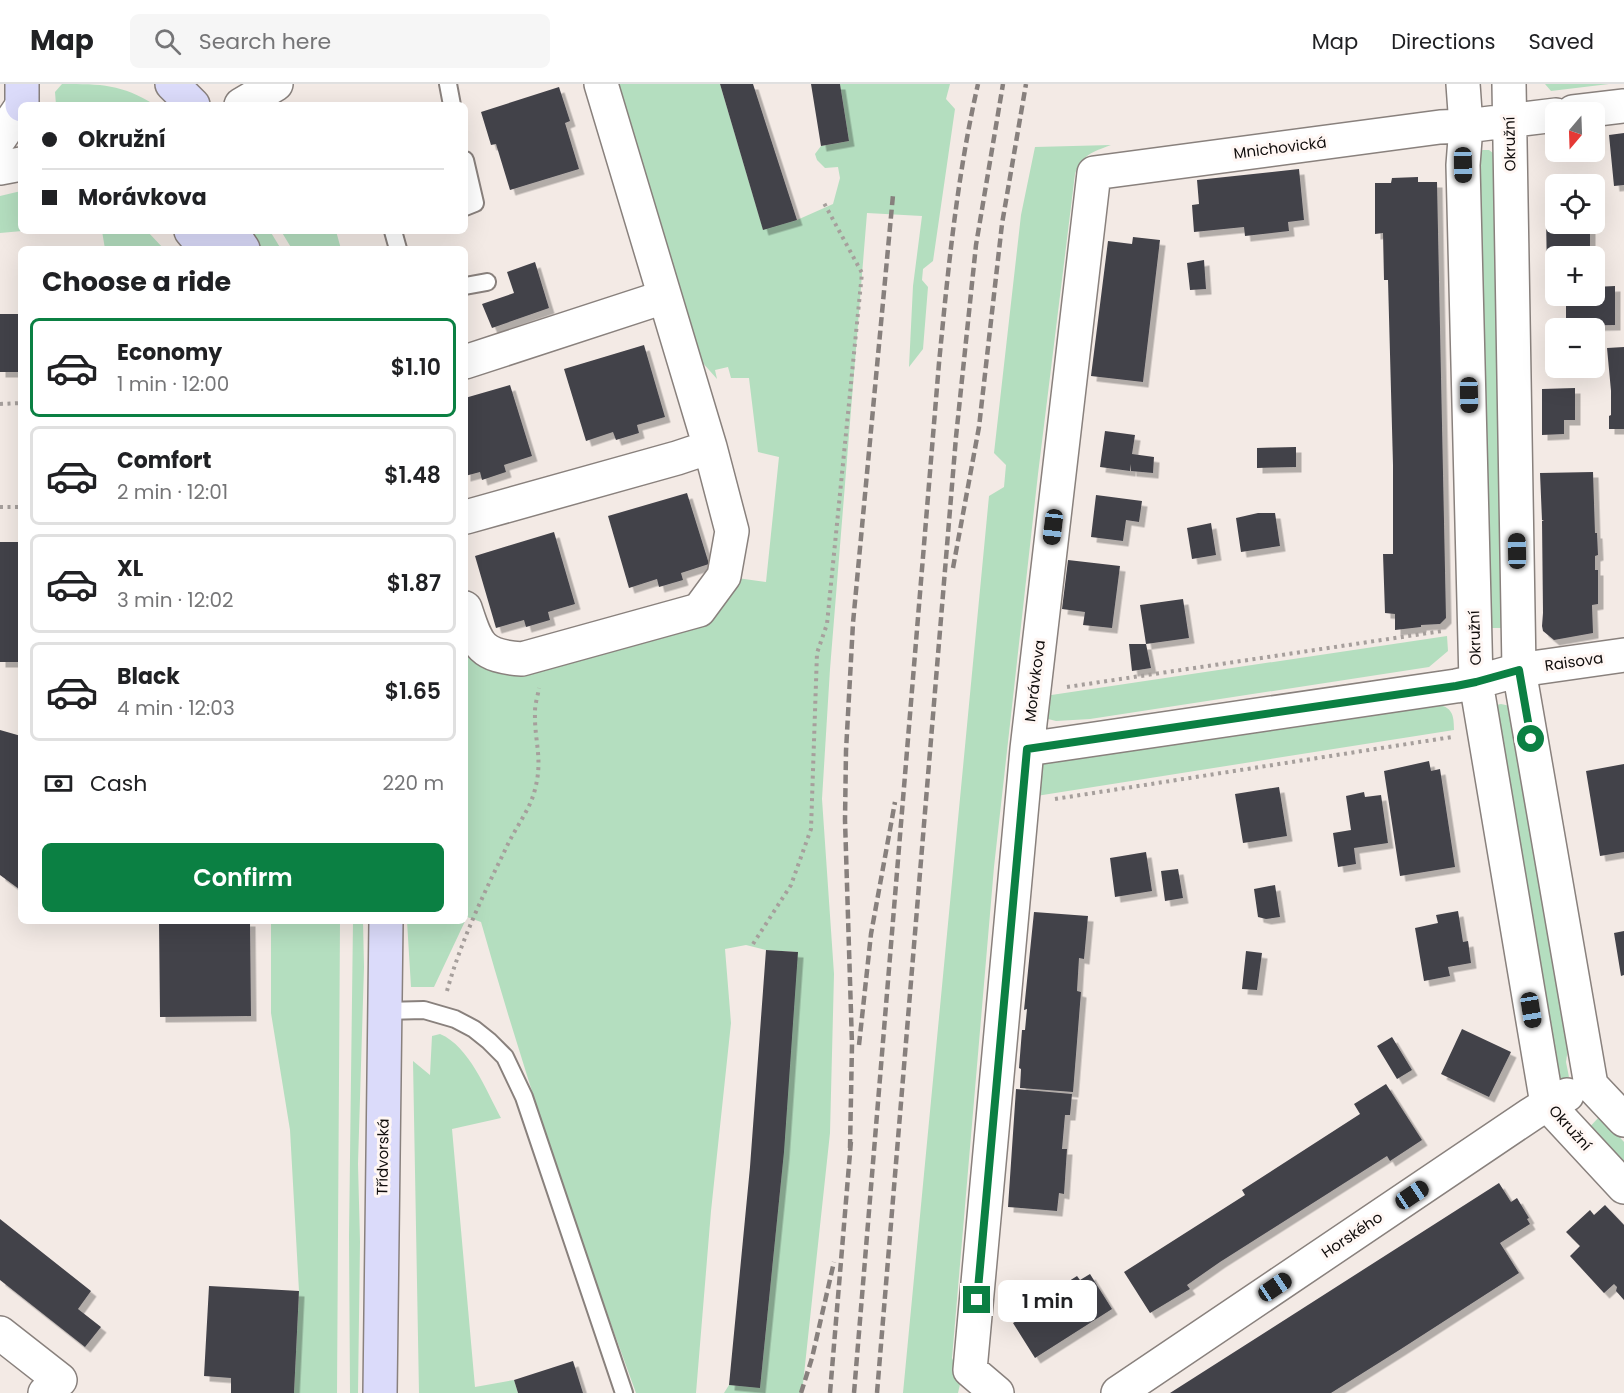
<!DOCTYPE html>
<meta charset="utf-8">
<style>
:root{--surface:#fff;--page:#f6f6f6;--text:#202124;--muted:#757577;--line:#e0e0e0;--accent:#0b8043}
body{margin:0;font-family:Poppins,sans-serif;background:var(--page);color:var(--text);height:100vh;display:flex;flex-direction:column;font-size:22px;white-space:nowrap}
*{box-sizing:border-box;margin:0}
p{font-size:20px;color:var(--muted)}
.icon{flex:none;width:33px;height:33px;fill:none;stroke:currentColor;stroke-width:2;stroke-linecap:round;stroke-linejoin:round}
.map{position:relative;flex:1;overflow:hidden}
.drawer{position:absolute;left:18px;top:162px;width:450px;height:678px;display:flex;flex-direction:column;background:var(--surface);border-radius:9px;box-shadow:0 6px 24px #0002}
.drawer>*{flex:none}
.banner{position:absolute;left:18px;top:18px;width:450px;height:132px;border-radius:9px;box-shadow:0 6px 24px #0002;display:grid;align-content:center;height:132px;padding:0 24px;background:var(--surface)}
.needle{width:39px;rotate:199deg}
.controls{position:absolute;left:1545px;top:18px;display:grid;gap:12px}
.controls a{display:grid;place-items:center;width:60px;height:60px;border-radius:9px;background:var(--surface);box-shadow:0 6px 24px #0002;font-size:30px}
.end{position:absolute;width:27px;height:27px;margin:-14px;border:8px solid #0b8043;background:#fff;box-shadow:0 0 0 3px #fff}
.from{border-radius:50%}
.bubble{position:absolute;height:42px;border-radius:9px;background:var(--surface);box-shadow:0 6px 24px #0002;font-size:20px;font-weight:600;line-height:42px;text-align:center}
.car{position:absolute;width:18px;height:36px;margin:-18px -9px;border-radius:8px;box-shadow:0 0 4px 2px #0007;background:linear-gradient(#222 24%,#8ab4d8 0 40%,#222 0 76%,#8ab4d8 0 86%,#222 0)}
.banner b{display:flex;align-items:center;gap:21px;height:57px;font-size:22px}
.banner b+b{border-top:2px solid var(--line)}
.banner i{width:15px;height:15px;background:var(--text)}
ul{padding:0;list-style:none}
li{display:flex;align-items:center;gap:18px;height:99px;margin:0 12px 9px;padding:0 12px;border:3px solid var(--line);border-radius:9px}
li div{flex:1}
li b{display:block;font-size:22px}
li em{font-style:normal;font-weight:600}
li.selected{border-color:var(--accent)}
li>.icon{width:54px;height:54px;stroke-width:1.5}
h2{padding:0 24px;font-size:27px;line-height:72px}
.pay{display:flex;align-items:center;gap:15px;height:66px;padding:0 24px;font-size:22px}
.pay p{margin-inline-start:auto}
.primary-button{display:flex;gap:12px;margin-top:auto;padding:12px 24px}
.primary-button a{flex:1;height:69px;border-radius:9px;background:var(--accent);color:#fff;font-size:24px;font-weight:600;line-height:69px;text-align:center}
header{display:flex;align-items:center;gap:36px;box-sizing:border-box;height:84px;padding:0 30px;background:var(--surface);border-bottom:2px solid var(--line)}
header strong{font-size:28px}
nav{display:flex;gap:33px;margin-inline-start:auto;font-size:21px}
.search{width:420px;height:54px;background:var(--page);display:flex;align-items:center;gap:15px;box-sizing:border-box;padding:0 21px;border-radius:9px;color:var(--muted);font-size:22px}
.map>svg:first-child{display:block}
.green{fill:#b4debf}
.building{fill:#434249;filter:url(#shadow)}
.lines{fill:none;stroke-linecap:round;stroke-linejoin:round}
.service-casing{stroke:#89817d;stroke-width:20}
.minor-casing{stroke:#89817d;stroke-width:36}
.secondary-casing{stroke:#89817d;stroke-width:36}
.path{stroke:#a69f9c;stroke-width:4;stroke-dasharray:3 4.5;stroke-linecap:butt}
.service{stroke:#fff;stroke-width:16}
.minor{stroke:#fff;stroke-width:33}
.secondary{stroke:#dbdbfa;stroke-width:33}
.rail{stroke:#87807d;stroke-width:4.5;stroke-dasharray:9 4.5;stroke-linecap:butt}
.route{stroke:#0b8043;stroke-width:8}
.labels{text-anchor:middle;stroke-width:6;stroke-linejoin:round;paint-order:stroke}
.street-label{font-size:15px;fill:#100d0c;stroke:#fff7f4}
</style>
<header>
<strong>Map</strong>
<div class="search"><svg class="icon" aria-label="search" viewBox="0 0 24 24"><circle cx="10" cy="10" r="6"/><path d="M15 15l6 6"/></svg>Search here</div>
<nav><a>Map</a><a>Directions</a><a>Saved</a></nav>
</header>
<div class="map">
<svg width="1624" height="1309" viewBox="0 0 1624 1309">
<defs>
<filter id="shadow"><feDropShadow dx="5.5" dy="5.5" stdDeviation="0" flood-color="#0004"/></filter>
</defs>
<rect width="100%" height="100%" fill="#f3eae5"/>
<path class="green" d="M62,0C102,0 121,0 155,21H56L55,8Z
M617,0H720L763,145L797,136L833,120L840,94L838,83L825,84L817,76L815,70L821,62L849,57L840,0H950L946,15L955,25L933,177L923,185L922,196L928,203L923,265L909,283L913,202L922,132L867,129L830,585L822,715L834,890L830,1049L802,1309H724L729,1301L760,1303L782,1086L797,868L766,866L746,861L725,865L731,939L711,1127L696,1309H636C579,1154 526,997 481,838L467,833L434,903H411L407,837H465V565L479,575L723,520L730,511L737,494L766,498L779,373L758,368L749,294H731L728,283L715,286L717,295L702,278Z
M1545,0H1609L1551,7Z
M1111,61C1092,68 1082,71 1075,90L1038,390L994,783L952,1274L961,1296L958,1309H903L989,412L1004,403L1006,381L994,369L1021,131L1035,63Z
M1483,66H1489L1493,69L1495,74L1504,537L1501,544H1486L1477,68Z
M21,107L22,147L0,149V112Z
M102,147H147L164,165H105Z
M248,147H270L281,165H261Z
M281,147H336L341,165H292Z
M1447,552L1448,567L1429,583L1090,635L1056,637L1040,633L1038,613Z
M1436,620C1452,623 1454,630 1454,646L1030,713L1033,685L1043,679Z
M1501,620L1510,622L1560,907L1568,964L1566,978L1569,993L1556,997L1496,621Z
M271,837H340L337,1309H294L299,1207L290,1046L271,929Z
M353,837H363L364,883L358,1080L360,1158L358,1309H350L349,1152Z
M440,950C469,962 486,1006 501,1034L452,1045L475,1303L514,1296L518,1309H419L413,977L430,991L432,952Z
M1600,1032L1624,1058V1090L1585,1048Z"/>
<path class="building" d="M720,0H753L797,136L763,146Z
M811,0H840L849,57L821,62Z
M559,3L570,37L565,39L579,85L510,106L496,60L491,61L481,28Z
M1624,49V101L1614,102L1609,51Z
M1299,85L1304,136L1288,138L1289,147L1245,152L1244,143L1194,148L1192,121L1199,120L1197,96Z
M1418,93V98H1437L1446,534L1440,540L1421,541V543L1395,546V530L1385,529L1383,470H1393V381L1388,196H1384L1383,149L1375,150V99H1391L1392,94Z
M1556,130V140H1590V172H1556V192H1547L1546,131Z
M1133,153L1160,156L1143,298L1091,292L1108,157L1132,160Z
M1204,176L1206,205L1190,206L1187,179Z
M535,178L549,224L492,244L482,220L514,209L507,188Z
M1615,202V241L1566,242V212H1594V203Z
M0,230H21V288H0Z
M644,261L665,333L637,341L639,349L616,356L613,348L586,357L564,285Z
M1624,263V345H1609V332L1611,331V307L1607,264Z
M510,301L532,372L504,381L506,388L482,396L480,388L465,392V314Z
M1575,304V336H1564V350L1542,351V305Z
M1105,347L1135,351L1132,370L1154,373L1153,389L1131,387V380L1130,387L1100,383Z
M1296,363V383L1257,384V364Z
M1593,388L1595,449H1597L1598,471L1595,472V486H1598V520L1592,521L1593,549L1554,556L1543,547L1542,542L1543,529L1542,437L1544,436H1542L1540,389Z
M687,409L709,480L681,489L683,496L659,503L657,495L629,504L608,432Z
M1096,411L1142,417L1139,438L1126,436L1123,457L1091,453Z
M1258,429H1275L1280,462L1241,468L1236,434Z
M1211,439L1216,471L1192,475L1187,444Z
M554,448L575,520L548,528L550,536L526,543L524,536L496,544L475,472Z
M0,458H21V578H0Z
M1068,476L1120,482L1112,544L1083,541L1085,528L1062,525Z
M1183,515L1189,554L1146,560L1151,584L1132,587L1129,560H1146L1140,521Z
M0,646L21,652V797L19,805L0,791Z
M1429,677L1431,687L1440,685L1455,783L1400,792L1384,687Z
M1624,680V768L1600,772L1586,687Z
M1279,703L1287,752L1243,759L1235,710Z
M1364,708L1365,713L1381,711L1388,759L1354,764L1356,780L1338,783L1333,749L1351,746L1346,712Z
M1146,768L1152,807L1115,813L1110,774Z
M1178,785L1183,814L1165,817L1161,787Z
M1275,801L1280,833L1266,835L1258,833L1254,805Z
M1458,827L1463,858L1468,857L1471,879L1448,883L1450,892L1424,897L1415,844L1438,839L1436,831Z
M1034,828L1088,832L1084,875L1079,874L1078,890L1077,907L1081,908L1073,1008L1020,1004L1021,985L1019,984L1022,946H1025L1027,925L1024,926Z
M159,837H250L251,932L160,933Z
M1624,847V891L1621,892L1614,849Z
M766,866L798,868L784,1068L760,1304L729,1301L750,1083Z
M1246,867L1262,869L1257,906L1242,905Z
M1462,945L1511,968L1489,1013L1441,990Z
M1392,953L1412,986L1397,995L1377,962Z
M1386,1000L1422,1056L1390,1077L1387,1072L1220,1178L1187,1201L1190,1205L1150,1229L1124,1188L1245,1111L1242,1106L1360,1030L1354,1020Z
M1016,1005L1072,1010L1070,1031H1065L1062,1065H1067L1064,1110L1059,1109L1057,1127L1008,1123Z
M1499,1099L1511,1118L1517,1114L1529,1134L1527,1135L1530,1140L1500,1159L1519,1189L1401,1265L1331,1309H1170Z
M1605,1121L1624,1141V1216L1616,1207L1617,1203L1614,1200L1604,1209L1570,1172L1580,1162L1566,1148L1590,1126L1594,1131Z
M0,1135L91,1207L78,1225L101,1243L85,1263L0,1196Z
M1090,1190L1112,1225L1035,1274L1013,1239L1023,1233L1020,1228L1077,1192L1080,1196Z
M209,1202L299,1207L294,1309H231V1294L204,1292Z
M573,1277L583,1309H518L514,1296Z"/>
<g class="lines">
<defs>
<path id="service" d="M448,0L452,21
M465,76L475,119L465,123
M393,147L398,165
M465,202L487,198
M384,927L424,926L455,935L474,945L489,957L505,973L524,1013L624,1309"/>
<path id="minor" d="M1463,0L1466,42L1463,81L1476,598L1547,1020L1624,1103
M1509,0L1519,586L1591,1001L1624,1036
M241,21L276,0
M1573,28L1624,22
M0,54L21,23
M0,84L21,80
M465,278L664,213
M466,433L677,374L710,363
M465,524C477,560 479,572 522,575L699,526L724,492L732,447L710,363L601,0
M1027,665L1456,602L1476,598L1519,586L1624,571
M0,1249L60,1296L45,1309
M997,1309L970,1286L1027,665L1094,89L1440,43L1466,42L1556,31
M1118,1309L1530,1031L1547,1020L1567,1011"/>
<path id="secondary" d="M172,0L193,21
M22,21V0
M191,147L206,165
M231,147L243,165
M380,1309L386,837"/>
</defs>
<use href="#service" class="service-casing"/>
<use href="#minor" class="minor-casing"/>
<use href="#secondary" class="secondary-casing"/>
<path class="path" d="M0,320L21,319
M0,423H21
M1067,603L1442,547
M1055,715L1452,653
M753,860L791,801L811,745L817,569L827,540L862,189L824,119
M447,907C461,856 486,805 509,758C517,742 529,726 534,709C544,675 534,659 535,627C535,620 538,611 539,604"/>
<use href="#service" class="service"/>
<use href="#minor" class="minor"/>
<use href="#secondary" class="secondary"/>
<path class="rail" d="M953,484L979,343L1002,140L1026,0
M859,961L871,850L895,718
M850,1064L852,961L845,736L846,667L853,539L893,111
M801,1309L812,1274L834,1178
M830,1309L851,1057
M854,1309L939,279C948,186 957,92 978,0
M877,1309L956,353L976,161L1003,0"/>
</g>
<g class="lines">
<path class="route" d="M977,1216L1027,665L1456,602L1476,598L1519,586L1531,655"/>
</g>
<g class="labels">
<g class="street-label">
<text transform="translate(1510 60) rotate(-91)" y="5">Okružní</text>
<text transform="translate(1280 64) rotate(-7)" y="5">Mnichovická</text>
<text transform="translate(1475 554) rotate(-92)" y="5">Okružní</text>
<text transform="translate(1574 578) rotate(-8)" y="5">Raisova</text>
<text transform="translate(1035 597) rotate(-83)" y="5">Morávkova</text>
<text transform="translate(1570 1044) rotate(48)" y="5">Okružní</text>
<text transform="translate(383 1073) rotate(-89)" y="5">Třídvorská</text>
<text transform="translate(1352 1151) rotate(-34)" y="5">Horského</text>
</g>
</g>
</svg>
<div class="controls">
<a><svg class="needle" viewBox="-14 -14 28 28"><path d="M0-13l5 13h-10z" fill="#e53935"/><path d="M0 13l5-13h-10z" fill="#757577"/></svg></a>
<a><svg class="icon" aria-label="locate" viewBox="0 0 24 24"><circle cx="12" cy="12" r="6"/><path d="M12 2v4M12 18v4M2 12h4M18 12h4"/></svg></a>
<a>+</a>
<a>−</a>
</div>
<i class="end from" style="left:1531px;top:655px"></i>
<i class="end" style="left:977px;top:1216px"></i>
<div class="bubble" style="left:998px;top:1196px;width:99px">1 min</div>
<i class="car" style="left:1463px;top:81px;rotate:179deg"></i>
<i class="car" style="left:1469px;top:311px;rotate:179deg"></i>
<i class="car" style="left:1053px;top:443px;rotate:187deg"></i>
<i class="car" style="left:1517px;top:467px;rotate:359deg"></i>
<i class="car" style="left:1531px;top:926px;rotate:171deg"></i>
<i class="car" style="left:1412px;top:1111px;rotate:56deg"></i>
<i class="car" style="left:1275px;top:1203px;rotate:56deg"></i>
<div class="banner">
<b><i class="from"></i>Okružní</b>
<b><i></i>Morávkova</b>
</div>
<section class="drawer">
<h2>Choose a ride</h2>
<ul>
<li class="selected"><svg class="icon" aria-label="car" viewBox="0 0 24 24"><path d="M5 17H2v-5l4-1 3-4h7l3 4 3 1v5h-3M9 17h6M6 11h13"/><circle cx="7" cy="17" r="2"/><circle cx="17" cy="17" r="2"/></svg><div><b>Economy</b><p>1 min · 12:00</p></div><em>$1.10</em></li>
<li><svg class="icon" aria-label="car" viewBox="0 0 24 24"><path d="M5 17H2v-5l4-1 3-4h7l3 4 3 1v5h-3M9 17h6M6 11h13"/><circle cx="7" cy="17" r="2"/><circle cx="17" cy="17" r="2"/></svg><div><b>Comfort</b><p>2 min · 12:01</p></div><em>$1.48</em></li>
<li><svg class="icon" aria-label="car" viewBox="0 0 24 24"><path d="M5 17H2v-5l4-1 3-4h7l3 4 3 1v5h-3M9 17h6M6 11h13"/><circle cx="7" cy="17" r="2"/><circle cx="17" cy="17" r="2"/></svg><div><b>XL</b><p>3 min · 12:02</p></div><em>$1.87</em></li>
<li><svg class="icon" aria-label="car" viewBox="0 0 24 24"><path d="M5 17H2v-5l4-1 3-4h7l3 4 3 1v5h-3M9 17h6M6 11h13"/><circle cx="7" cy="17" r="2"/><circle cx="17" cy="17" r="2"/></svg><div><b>Black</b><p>4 min · 12:03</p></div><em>$1.65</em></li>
</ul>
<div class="pay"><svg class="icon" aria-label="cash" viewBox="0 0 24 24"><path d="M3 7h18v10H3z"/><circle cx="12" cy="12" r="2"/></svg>Cash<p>220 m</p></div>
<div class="primary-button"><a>Confirm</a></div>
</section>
</div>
